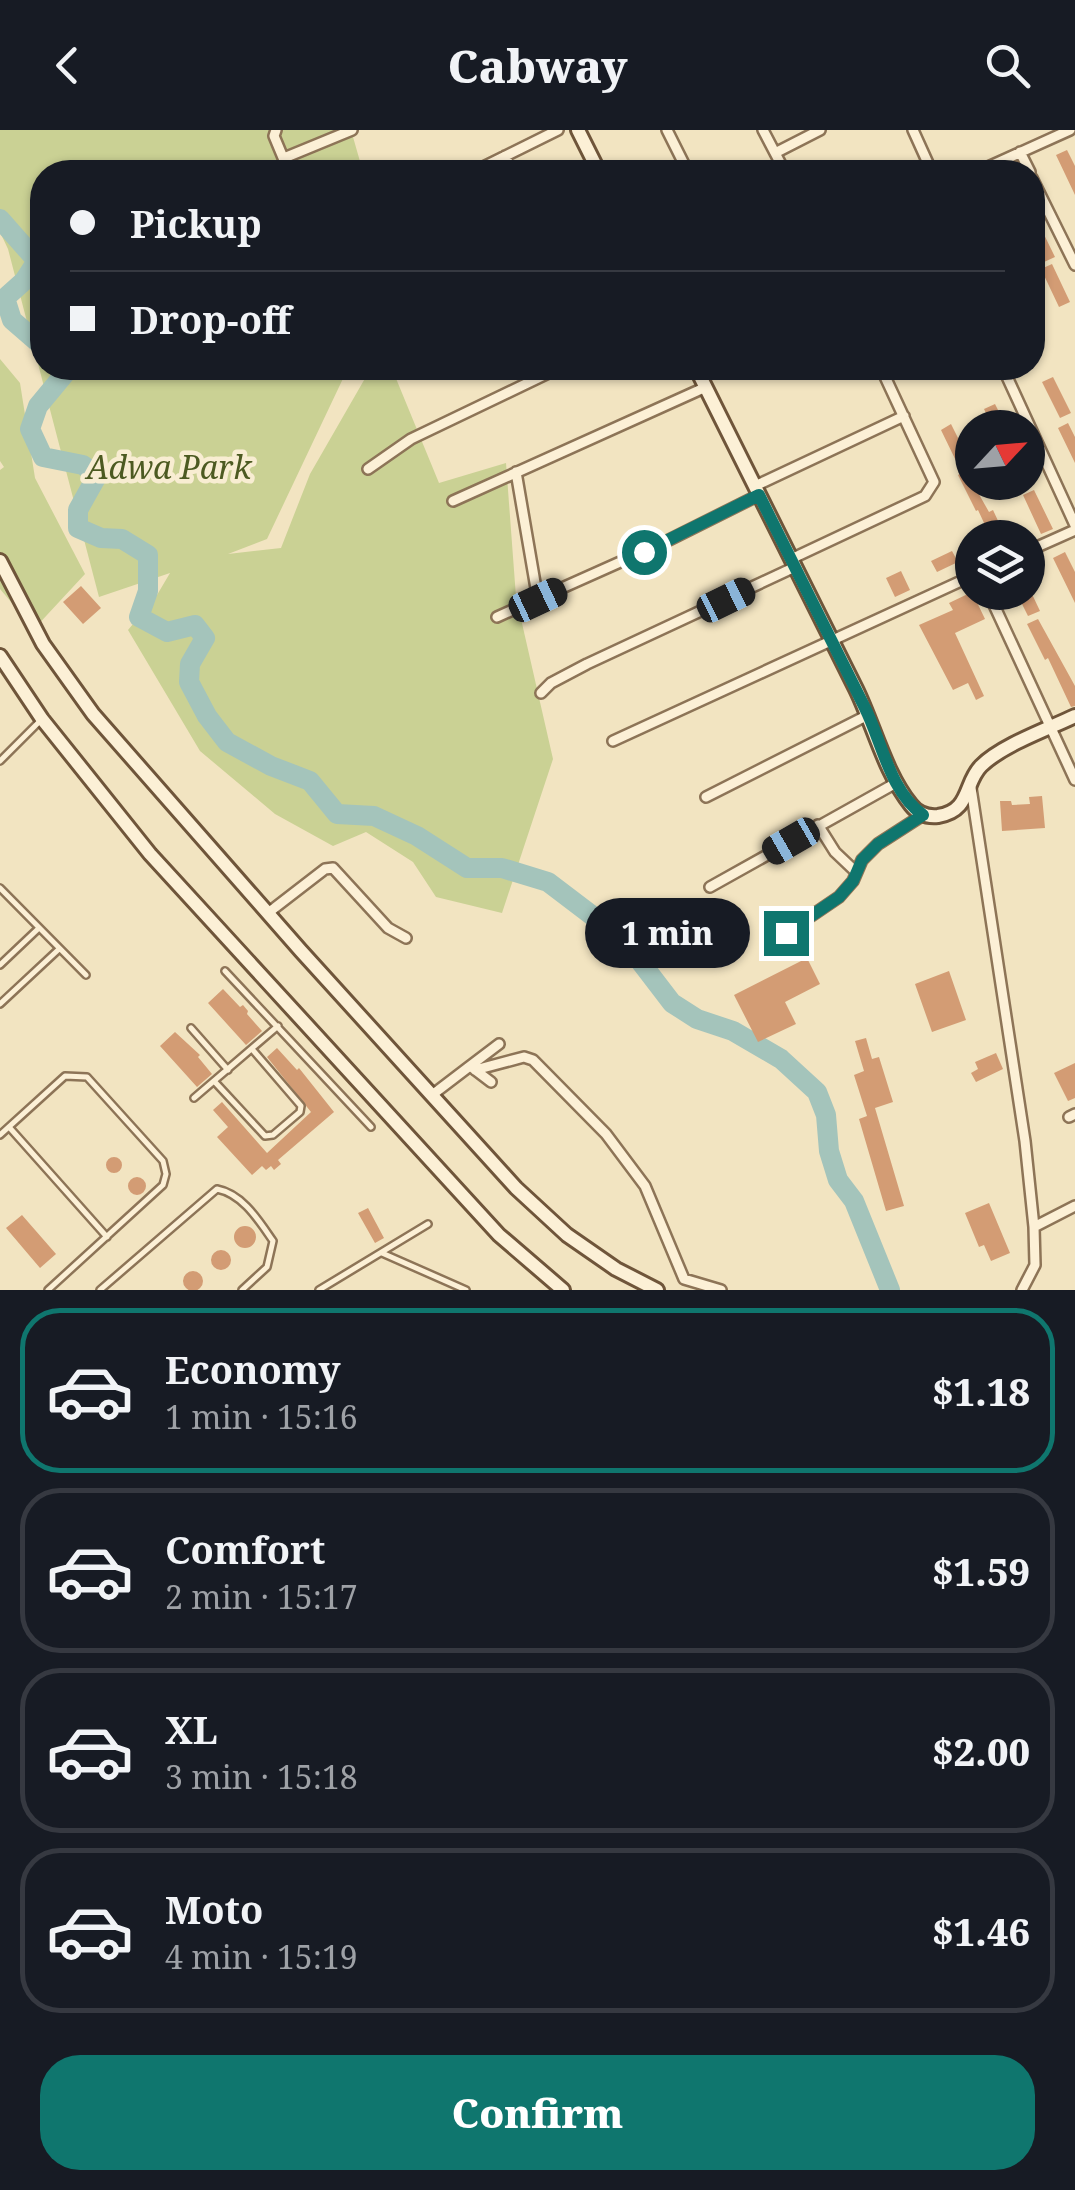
<!DOCTYPE html>
<meta charset="utf-8">
<style>
:root{--surface:#171b24;--page:#20242c;--text:#f1f3f6;--muted:#9ea1a6;--line:#363941;--accent:#0f766e}
body{margin:0;font-family:"Noto Serif",serif;background:var(--page);color:var(--text);height:100vh;display:flex;flex-direction:column;font-size:38px;white-space:nowrap}
*{box-sizing:border-box;margin:0}
p{font-size:32px;color:var(--muted)}
.icon{flex:none;width:55px;height:55px;fill:none;stroke:currentColor;stroke-width:2;stroke-linecap:round;stroke-linejoin:round}
.map{position:relative;height:1160px;overflow:hidden}
.panel{display:flex;flex-direction:column;background:var(--surface);flex:1}
.panel>*{flex:none}
.guide{position:absolute;left:30px;top:30px;width:1015px;height:220px;border-radius:40px;box-shadow:0 2px 8px #0004;display:grid;align-content:center;height:220px;padding:0 40px;background:var(--surface)}
.needle{width:65px;rotate:64deg}
.tools{position:absolute;left:955px;top:280px;display:grid;gap:20px}
.tools a{display:grid;place-items:center;width:90px;height:90px;border-radius:50%;background:var(--surface);box-shadow:0 2px 8px #0004;font-size:50px}
.end{position:absolute;width:45px;height:45px;margin:-22px;border:12px solid #0f766e;background:#fff;box-shadow:0 0 0 5px #fff}
.from{border-radius:50%}
.bubble{position:absolute;height:70px;border-radius:35px;background:var(--surface);box-shadow:0 2px 8px #0004;font-size:32px;font-weight:800;line-height:70px;text-align:center}
.car{position:absolute;width:30px;height:60px;margin:-30px -15px;border-radius:12px;box-shadow:0 0 8px 2px #0007;background:linear-gradient(#222 24%,#8ab4d8 0 40%,#222 0 76%,#8ab4d8 0 86%,#222 0)}
.guide b{display:flex;align-items:center;gap:35px;height:95px;font-size:38px}
.guide b+b{border-top:2px solid var(--line)}
.guide i{width:25px;height:25px;background:var(--text)}
ul{padding:18px 0 0;list-style:none}
li{display:flex;align-items:center;gap:30px;height:165px;margin:0 20px 15px;padding:0 20px;border:5px solid var(--line);border-radius:40px}
li div{flex:1}
li b{display:block;font-size:38px}
li em{font-style:normal;font-weight:800}
li.selected{border-color:var(--accent)}
li>.icon{width:90px;height:90px;stroke-width:1.5}
.primary-button{display:flex;gap:20px;margin-top:auto;padding:20px 40px}
.primary-button a{flex:1;height:115px;border-radius:40px;background:var(--accent);color:#fff;font-size:40px;font-weight:800;line-height:115px;text-align:center}
header{display:flex;justify-content:space-between;align-items:center;height:130px;padding:0 40px;background:var(--surface);font-size:45px;font-weight:800}
.map>svg:first-child{display:block}
.green{fill:#cad194}
.lines{fill:none;stroke-linecap:round;stroke-linejoin:round}
.river{stroke:#a4c4bb;stroke-width:20}
.building{fill:#d39c74}
.lane-casing{stroke:#8d7457;stroke-width:10}
.street-casing{stroke:#8d7457;stroke-width:14}
.secondary-casing{stroke:#6f553a;stroke-width:18}
.lane{stroke:#fcf0d6;stroke-width:5}
.street{stroke:#fcf0d6;stroke-width:9}
.secondary{stroke:#fcf0d6;stroke-width:12}
.route{stroke:#0f766e;stroke-width:12}
.labels{text-anchor:middle;stroke-width:9;stroke-linejoin:round;paint-order:stroke}
.park-label{font-size:32px;font-style:italic;fill:#4c5a21;stroke:#f8edd2}
</style>
<header><svg class="icon" aria-label="back" viewBox="0 0 24 24"><path d="M15 5l-7 7 7 7"/></svg>Cabway<svg class="icon" aria-label="search" viewBox="0 0 24 24"><circle cx="10" cy="10" r="6"/><path d="M15 15l6 6"/></svg></header>
<div class="map">
<svg width="1075" height="1160" viewBox="0 0 1075 1160">
<rect width="100%" height="100%" fill="#f2e4c1"/>
<path class="green" d="M0,0H351L363,42H42V238H348L267,409L228,424L281,418L310,344L371,238H386L395,246L439,353L506,333L516,467L553,629L502,783L436,767L413,732L366,702L333,716L275,684L200,621L128,500L157,465L170,443L99,467L8,119L0,102Z
M0,229L20,253L35,348L85,444L34,499L0,459V340L4,337L0,331Z"/>
<g class="lines">
<path class="river" d="M0,89L37,131L24,151L5,168L12,190L42,216
M64,238L67,241L38,276L30,299L43,327L83,335L97,346L78,380V398L101,408L122,409L148,425V461L139,487L167,502L195,495L205,508L190,534L189,552L207,586L227,612L271,636L310,651L337,684L374,686L417,706L467,738H502L548,752L623,809L672,873L697,889L733,901L781,929L817,962L826,985L829,1021L838,1050L854,1071L890,1160"/>
</g>
<path class="building" d="M1067,20L1075,36V65L1056,25Z
M1032,80L1055,127L1044,132L1032,109Z
M1052,134L1070,172L1059,177L1041,139Z
M1053,247L1071,283L1060,288L1042,252Z
M995,274L1007,298H993L984,279Z
M1068,293L1075,307V333L1058,298Z
M951,294L969,330L958,335L941,300Z
M968,339L972,352L989,382L993,380L1006,408H991L978,380L976,381L958,345Z
M1034,360L1053,399L1041,404L1023,365Z
M952,421L958,432L937,442L931,431Z
M1065,422L1075,442V473L1053,428Z
M901,441L910,460L895,467L886,448Z
M81,456L101,478L83,494L63,472Z
M972,462L985,489L955,503L984,566L976,570L968,553L953,560L919,495L953,480L949,473Z
M1016,462H1031L1040,481L1028,486Z
M1038,489L1075,556V576L1071,577L1048,528L1045,530L1027,494Z
M1042,666L1045,698L1002,701L1000,671H1011L1012,675L1030,674L1029,667Z
M807,828L820,854L785,872L796,894L758,912L734,865Z
M949,841L966,890L932,902L915,854Z
M223,859L240,877L243,875L248,881L247,884L262,901L246,915L208,873Z
M175,902L200,925L198,927L212,944L197,957L160,916Z
M866,908L872,929L879,927L893,972L875,978L904,1076L886,1081L859,989L867,986L854,945L864,941L855,911Z
M277,918L297,940L299,938L334,982L278,1030L281,1034L274,1040L271,1036L266,1040L262,1036L252,1045L217,1007L228,997L213,980L222,972L267,1023L311,982L267,927Z
M996,923L1003,939L976,952L971,943L978,939L975,932Z
M1075,933V968L1068,971L1054,943Z
M106 1035a8 8 0 1 1 16 0a8 8 0 1 1-16 0Z
M128 1056a9 9 0 1 1 18 0a9 9 0 1 1-18 0Z
M989,1073L1010,1123L991,1131L984,1115L979,1117L965,1083Z
M368,1078L384,1108L375,1113L358,1083Z
M22,1085L56,1124L40,1138L6,1098Z
M234 1107a11 11 0 1 1 22 0a11 11 0 1 1-22 0Z
M211 1130a10 10 0 1 1 20 0a10 10 0 1 1-20 0Z
M183 1151a10 10 0 1 1 20 0a10 10 0 1 1-20 0Z"/>
<g class="lines">
<defs>
<path id="lane" d="M0,631L40,591
M0,758L86,845
M0,835L39,798
M225,841L371,997
M0,874L58,820
M191,898L228,940
M214,951L265,1006L273,1005L300,982L301,976L252,919
M194,968L278,896
M9,997L107,1107
M0,1005L65,946L87,947L163,1031L166,1044L163,1055L48,1160
M382,1123L466,1160
M100,1160L217,1059C243,1064 259,1091 273,1111L267,1137L242,1160
M319,1160L428,1094"/>
<path id="street" d="M276,0L274,6L289,42
M667,0L688,42
M763,0L785,42
M913,0L932,42
M1020,22L1030,42
M775,23L820,0
M505,26L513,42
M284,28L352,0
M473,42L558,0
M977,42L1070,0
M1032,48L1075,135
M1003,238L1075,395
M368,339L411,309L559,238
M516,342L538,470
M755,356L904,286
M453,371L706,257
M1028,421L1075,400
M791,429L925,366L934,352L881,238
M988,462L1075,650
M497,487L665,412L759,365
M541,563L551,553L587,534L795,437
M613,611L972,446
M971,658L1025,1011L1034,1097L1035,1135L1022,1160
M706,667L868,585
M818,695L835,722L855,741
M710,757L896,653
M268,783L325,739L333,738L388,798L406,808
M786,803L839,767L853,751L862,730L878,714L923,685
M470,936L499,914
M475,940L524,927L533,930L606,1004L645,1056L684,1149L721,1160
M432,965L470,936L491,952
M1069,987L1075,984
M1034,1097L1075,1076"/>
<path id="secondary" d="M578,0L599,42
M696,238C749,345 802,452 856,559C874,596 885,643 911,675C918,684 928,687 938,686C971,681 964,653 981,636C1002,615 1048,599 1075,586
M0,431L43,514L93,584L301,821L516,1058L567,1105L616,1139L657,1160
M0,526L42,589L150,724L499,1105L563,1160"/>
</defs>
<use href="#lane" class="lane-casing"/>
<use href="#street" class="street-casing"/>
<use href="#secondary" class="secondary-casing"/>
<use href="#lane" class="lane"/>
<use href="#street" class="street"/>
<use href="#secondary" class="secondary"/>
</g>
<g class="lines">
<path class="route" d="M644,422L759,365C795,436 830,507 865,578C882,612 890,662 923,685L878,714L862,730L853,751L839,767L786,803"/>
</g>
<g class="labels">
<g class="park-label">
<text x="169" y="349">Adwa Park</text>
</g>
</g>
</svg>
<div class="tools">
<a><svg class="needle" viewBox="-14 -14 28 28"><path d="M0-13l5 13h-10z" fill="#e53935"/><path d="M0 13l5-13h-10z" fill="#9ea1a6"/></svg></a>
<a><svg class="icon" aria-label="layers" viewBox="0 0 24 24"><path d="M12 4l9 5-9 5-9-5zM3 14l9 5 9-5"/></svg></a>
</div>
<i class="end from" style="left:644px;top:422px"></i>
<i class="end" style="left:786px;top:803px"></i>
<div class="bubble" style="left:585px;top:768px;width:165px">1 min</div>
<i class="car" style="left:538px;top:470px;rotate:65deg"></i>
<i class="car" style="left:726px;top:470px;rotate:64deg"></i>
<i class="car" style="left:791px;top:711px;rotate:240deg"></i>
<div class="guide">
<b><i class="from"></i>Pickup</b>
<b><i></i>Drop-off</b>
</div>
</div>
<section class="panel">
<ul>
<li class="selected"><svg class="icon" aria-label="car" viewBox="0 0 24 24"><path d="M5 17H2v-5l4-1 3-4h7l3 4 3 1v5h-3M9 17h6M6 11h13"/><circle cx="7" cy="17" r="2"/><circle cx="17" cy="17" r="2"/></svg><div><b>Economy</b><p>1 min · 15:16</p></div><em>$1.18</em></li>
<li><svg class="icon" aria-label="car" viewBox="0 0 24 24"><path d="M5 17H2v-5l4-1 3-4h7l3 4 3 1v5h-3M9 17h6M6 11h13"/><circle cx="7" cy="17" r="2"/><circle cx="17" cy="17" r="2"/></svg><div><b>Comfort</b><p>2 min · 15:17</p></div><em>$1.59</em></li>
<li><svg class="icon" aria-label="car" viewBox="0 0 24 24"><path d="M5 17H2v-5l4-1 3-4h7l3 4 3 1v5h-3M9 17h6M6 11h13"/><circle cx="7" cy="17" r="2"/><circle cx="17" cy="17" r="2"/></svg><div><b>XL</b><p>3 min · 15:18</p></div><em>$2.00</em></li>
<li><svg class="icon" aria-label="car" viewBox="0 0 24 24"><path d="M5 17H2v-5l4-1 3-4h7l3 4 3 1v5h-3M9 17h6M6 11h13"/><circle cx="7" cy="17" r="2"/><circle cx="17" cy="17" r="2"/></svg><div><b>Moto</b><p>4 min · 15:19</p></div><em>$1.46</em></li>
</ul>
<div class="primary-button"><a>Confirm</a></div>
</section>
